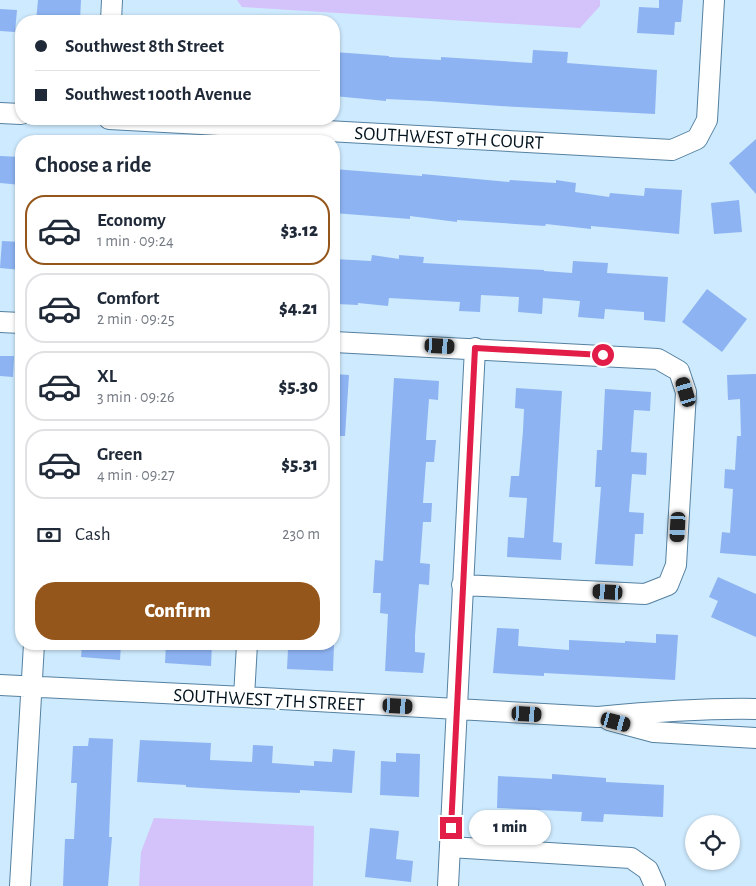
<!DOCTYPE html>
<meta charset="utf-8">
<style>
:root{--surface:#fff;--page:#f6f6f7;--text:#1f2937;--muted:#747a83;--line:#e0e1e3;--accent:#94561a}
body{margin:0;font-family:"Alegreya Sans",sans-serif;background:var(--page);color:var(--text);height:100vh;display:flex;flex-direction:column;font-size:19px;white-space:nowrap}
*{box-sizing:border-box;margin:0}
p{font-size:16px;color:var(--muted)}
.icon{flex:none;width:28px;height:28px;fill:none;stroke:currentColor;stroke-width:2;stroke-linecap:round;stroke-linejoin:round}
.map{position:relative;flex:1;overflow:hidden}
.sheet{position:absolute;left:15px;top:135px;width:325px;height:515px;display:flex;flex-direction:column;background:var(--surface);border-radius:20px;box-shadow:0 1px 4px #0004}
.sheet>*{flex:none}
.banner{position:absolute;left:15px;top:15px;width:325px;height:110px;border-radius:20px;box-shadow:0 1px 4px #0004;display:grid;align-content:center;height:110px;padding:0 20px;background:var(--surface)}
.buttons{position:absolute;left:685px;top:815px;display:grid;gap:10px}
.buttons a{display:grid;place-items:center;width:55px;height:55px;border-radius:50%;background:var(--surface);box-shadow:0 1px 4px #0004;font-size:25px}
.end{position:absolute;width:22px;height:22px;margin:-11px;border:6px solid #e11d48;background:#fff;box-shadow:0 0 0 2px #fff}
.from{border-radius:50%}
.bubble{position:absolute;height:35px;border-radius:18px;background:var(--surface);box-shadow:0 1px 4px #0004;font-size:16px;font-weight:800;line-height:35px;text-align:center}
.car{position:absolute;width:15px;height:30px;margin:-15px -8px;border-radius:6px;box-shadow:0 0 4px 1px #0007;background:linear-gradient(#222 24%,#8ab4d8 0 40%,#222 0 76%,#8ab4d8 0 86%,#222 0)}
.banner b{display:flex;align-items:center;gap:18px;height:48px;font-size:19px}
.banner b+b{border-top:1px solid var(--line)}
.banner i{width:12px;height:12px;background:var(--text)}
ul{padding:0;list-style:none}
li{display:flex;align-items:center;gap:15px;height:70px;margin:0 10px 8px;padding:0 10px;border:2px solid var(--line);border-radius:20px}
li div{flex:1}
li b{display:block;font-size:19px}
li em{font-style:normal;font-weight:800}
li.current{border-color:var(--accent)}
li>.icon{width:45px;height:45px;stroke-width:1.5}
h2{padding:0 20px;font-size:22px;line-height:60px}
.pay{display:flex;align-items:center;gap:12px;height:55px;padding:0 20px;font-size:19px}
.pay p{margin-inline-start:auto}
.button{display:flex;gap:10px;margin-top:auto;padding:10px 20px}
.button a{flex:1;height:58px;border-radius:20px;background:var(--accent);color:#fff;font-size:20px;font-weight:800;line-height:58px;text-align:center}
.map>svg:first-child{display:block}
.water{fill:#d4c2fa}
.building{fill:#8db3f2}
.lines{fill:none;stroke-linecap:round;stroke-linejoin:round}
.street-casing{stroke:#5581a0;stroke-width:22}
.street{stroke:#fff;stroke-width:20}
.route{stroke:#e11d48;stroke-width:6}
.labels{text-anchor:middle;stroke-width:4;stroke-linejoin:round;paint-order:stroke}
.street-label{font-size:19px;fill:#03141f;stroke:#fff}
</style>
<div class="map">
<svg width="756" height="886" viewBox="0 0 756 886">
<rect width="100%" height="100%" fill="#ceeafe"/>
<path class="water" d="M237,0H600V6L580,28L242,7Z
M154,818L314,826L313,886H139L141,852Z"/>
<path class="building" d="M38,0H81L80,21H36Z
M659,0H683L681,22H675L674,35L637,33L639,7L659,8Z
M0,9L17,10L15,32L0,31Z
M533,50L568,52L567,63L657,70L655,114L500,106L430,101L386,99V101L334,96V52L389,56V57L441,60V57L532,63Z
M756,139V194L729,163Z
M0,156L21,157V185L0,183Z
M334,169L422,176V174L509,182L510,180L556,183V180L576,183L575,192L609,197L610,193L644,196L645,188L682,190L679,234L591,226V229L546,224L545,226L457,220V222L410,216V219L334,213Z
M739,200L742,232L714,234L711,203Z
M2,241L21,242V270L0,268Z
M372,255L399,259V255L424,257L423,263L544,270V271L572,273L573,261L608,263L607,273L668,277L665,322L644,320V312L605,309L604,319L578,317L580,301L543,298L542,314L518,312L519,297L481,295L480,312L459,311L460,302L389,298L388,306L358,303V305L337,304L338,295H334V259L371,261Z
M707,289L747,319L722,352L682,322Z
M0,356H14L13,377L0,376Z
M334,374L349,375L345,436H334Z
M756,374V556L720,553L722,532L730,533L733,489L724,488L725,469L735,470L737,436H741L740,399L728,400L727,375Z
M394,378L439,381L438,400L429,399L426,440H436L434,462H426L423,503H432L431,522H423L420,563L430,564L429,585L419,584L415,635V652L425,653L423,673L385,671L388,614L380,613L381,593H373L375,560L383,561Z
M516,388L562,391L553,542L562,543L561,560L507,557L508,537L524,538L527,498L509,497L511,476H519L523,431L524,409L515,408Z
M605,389L651,392L650,411L634,410L631,452L647,453L646,475L632,474L629,512L644,513L643,534H635L633,566L595,564L601,487H595L597,450H602Z
M718,577L756,594V637L711,617L718,601L709,597Z
M497,628L519,629L518,646L569,650V640L625,643V641L656,643V634L678,635L675,680L544,673V676L493,673Z
M82,644H121L120,660L81,657Z
M166,644H212L211,666L165,663Z
M297,644H334L333,671L287,669L288,649L297,650Z
M89,738L113,739L109,837H112L108,886H63L65,839H74L77,783H71L73,746H88Z
M140,740L211,743L210,760L252,762L253,745L273,746L272,763L314,766V761L332,762L333,749L355,751L352,793L300,790V793L235,790L186,787V785L137,782Z
M396,753L420,754L419,797L380,795L381,761L396,762Z
M552,774L606,778V782L664,785L663,817L604,814L603,822L581,821L582,812L497,808L498,776L552,779Z
M370,828L399,831L396,859L413,861L411,882L365,877Z"/>
<g class="lines">
<defs>
<path id="street" d="M111,21L112,0
M0,113L21,114
M109,119L672,150L697,139L707,120L714,0
M0,322L21,323
M334,342L658,359L679,371L686,392L676,565L668,585L645,594L462,585
M0,685L244,697L598,717C651,712 703,708 756,709
M244,697L247,644
M609,720L654,732L756,738
M450,847L631,858L648,870L655,886
M20,886L34,644
M448,886L475,348"/>
</defs>
<use href="#street" class="street-casing"/>
<use href="#street" class="street"/>
</g>
<g class="lines">
<path class="route" d="M451,828L475,348L603,355"/>
</g>
<g class="labels">
<g class="street-label">
<text transform="translate(449 137) rotate(3)" y="7">SOUTHWEST 9TH COURT</text>
<text transform="translate(269 699) rotate(3)" y="7">SOUTHWEST 7TH STREET</text>
</g>
</g>
</svg>
<div class="buttons">
<a><svg class="icon" aria-label="locate" viewBox="0 0 24 24"><circle cx="12" cy="12" r="6"/><path d="M12 2v4M12 18v4M2 12h4M18 12h4"/></svg></a>
</div>
<i class="end from" style="left:603px;top:355px"></i>
<i class="end" style="left:451px;top:828px"></i>
<div class="bubble" style="left:469px;top:810px;width:82px">1 min</div>
<i class="car" style="left:440px;top:346px;rotate:93deg"></i>
<i class="car" style="left:686px;top:392px;rotate:343deg"></i>
<i class="car" style="left:678px;top:527px;rotate:183deg"></i>
<i class="car" style="left:608px;top:592px;rotate:273deg"></i>
<i class="car" style="left:398px;top:706px;rotate:93deg"></i>
<i class="car" style="left:527px;top:714px;rotate:93deg"></i>
<i class="car" style="left:616px;top:722px;rotate:105deg"></i>
<div class="banner">
<b><i class="from"></i>Southwest 8th Street</b>
<b><i></i>Southwest 100th Avenue</b>
</div>
<section class="sheet">
<h2>Choose a ride</h2>
<ul>
<li class="current"><svg class="icon" aria-label="car" viewBox="0 0 24 24"><path d="M5 17H2v-5l4-1 3-4h7l3 4 3 1v5h-3M9 17h6M6 11h13"/><circle cx="7" cy="17" r="2"/><circle cx="17" cy="17" r="2"/></svg><div><b>Economy</b><p>1 min · 09:24</p></div><em>$3.12</em></li>
<li><svg class="icon" aria-label="car" viewBox="0 0 24 24"><path d="M5 17H2v-5l4-1 3-4h7l3 4 3 1v5h-3M9 17h6M6 11h13"/><circle cx="7" cy="17" r="2"/><circle cx="17" cy="17" r="2"/></svg><div><b>Comfort</b><p>2 min · 09:25</p></div><em>$4.21</em></li>
<li><svg class="icon" aria-label="car" viewBox="0 0 24 24"><path d="M5 17H2v-5l4-1 3-4h7l3 4 3 1v5h-3M9 17h6M6 11h13"/><circle cx="7" cy="17" r="2"/><circle cx="17" cy="17" r="2"/></svg><div><b>XL</b><p>3 min · 09:26</p></div><em>$5.30</em></li>
<li><svg class="icon" aria-label="car" viewBox="0 0 24 24"><path d="M5 17H2v-5l4-1 3-4h7l3 4 3 1v5h-3M9 17h6M6 11h13"/><circle cx="7" cy="17" r="2"/><circle cx="17" cy="17" r="2"/></svg><div><b>Green</b><p>4 min · 09:27</p></div><em>$5.31</em></li>
</ul>
<div class="pay"><svg class="icon" aria-label="cash" viewBox="0 0 24 24"><path d="M3 7h18v10H3z"/><circle cx="12" cy="12" r="2"/></svg>Cash<p>230 m</p></div>
<div class="button"><a>Confirm</a></div>
</section>
</div>
